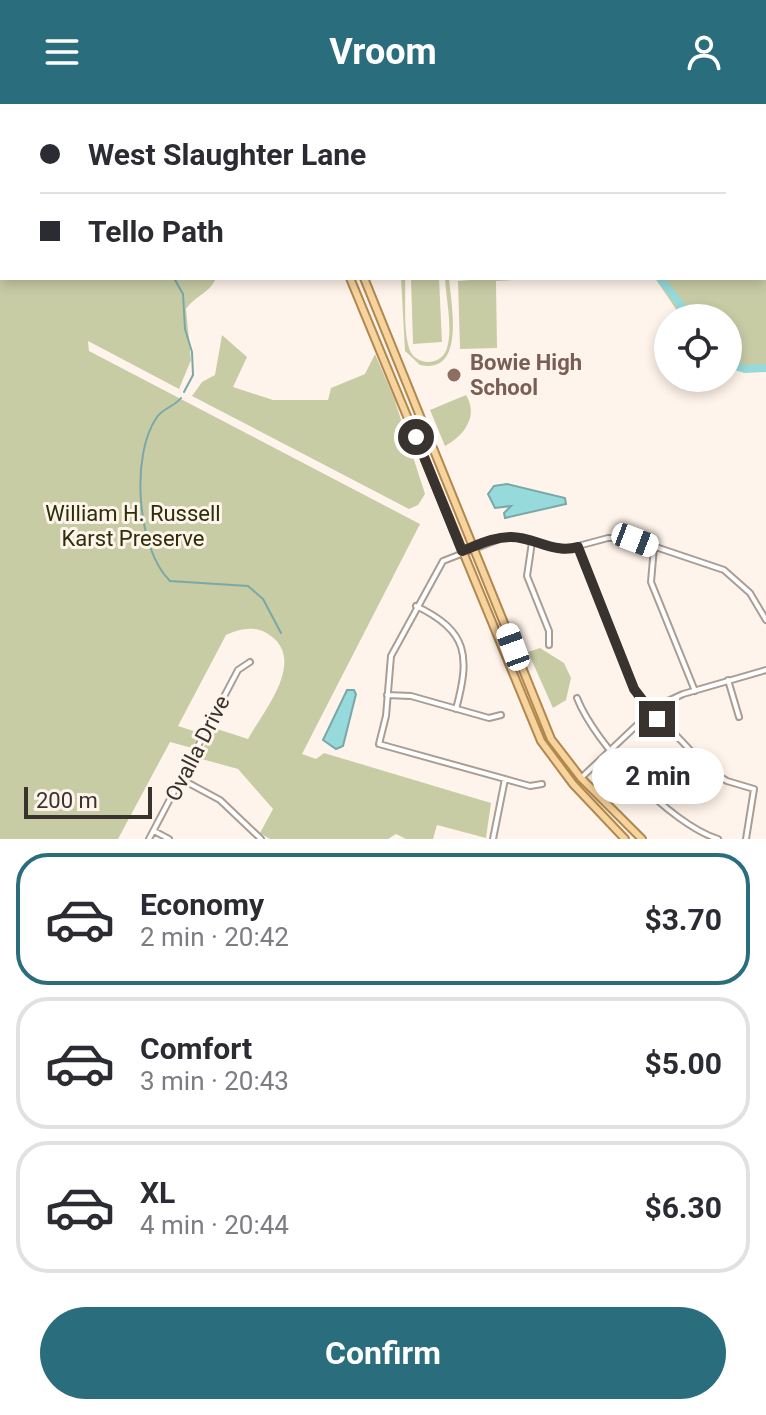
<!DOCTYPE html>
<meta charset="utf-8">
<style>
:root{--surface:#fff;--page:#f2f2f3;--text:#2b2b33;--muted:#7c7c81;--line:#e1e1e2;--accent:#2a6e7e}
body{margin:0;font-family:Roboto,sans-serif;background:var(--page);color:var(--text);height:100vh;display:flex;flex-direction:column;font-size:30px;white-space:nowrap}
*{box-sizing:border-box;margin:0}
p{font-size:26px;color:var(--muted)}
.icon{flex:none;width:44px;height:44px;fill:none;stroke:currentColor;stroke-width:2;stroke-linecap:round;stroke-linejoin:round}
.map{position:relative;height:735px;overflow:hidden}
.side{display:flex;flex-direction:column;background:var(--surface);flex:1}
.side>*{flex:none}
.banner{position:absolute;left:0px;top:0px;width:766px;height:176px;box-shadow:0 4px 12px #0003;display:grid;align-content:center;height:176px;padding:0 40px;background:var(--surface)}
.controls{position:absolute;left:654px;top:200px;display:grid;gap:16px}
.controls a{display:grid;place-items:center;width:88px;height:88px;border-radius:50%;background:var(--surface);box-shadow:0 4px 12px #0003;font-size:40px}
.scale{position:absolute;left:24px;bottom:20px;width:128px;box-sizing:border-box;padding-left:8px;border:4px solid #38332f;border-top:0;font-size:22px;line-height:28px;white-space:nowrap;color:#38332f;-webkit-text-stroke:6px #fff4eb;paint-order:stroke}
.end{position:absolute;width:36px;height:36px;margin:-18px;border:10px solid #38332f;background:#fff;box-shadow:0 0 0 4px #fff}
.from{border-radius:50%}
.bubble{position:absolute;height:56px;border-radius:28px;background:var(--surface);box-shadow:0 4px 12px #0003;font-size:26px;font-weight:700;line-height:56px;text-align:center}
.car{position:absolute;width:24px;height:48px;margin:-24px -12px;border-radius:10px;box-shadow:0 0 6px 2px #0007;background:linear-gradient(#fff 24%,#345 0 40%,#fff 0 76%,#345 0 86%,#fff 0)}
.banner b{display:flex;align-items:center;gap:28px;height:76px;font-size:30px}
.banner b+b{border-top:2px solid var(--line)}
.banner i{width:20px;height:20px;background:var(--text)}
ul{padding:14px 0 0;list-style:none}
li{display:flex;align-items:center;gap:24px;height:132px;margin:0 16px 12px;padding:0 24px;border:4px solid var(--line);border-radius:32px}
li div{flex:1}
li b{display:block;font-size:30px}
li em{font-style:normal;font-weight:700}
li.on{border-color:var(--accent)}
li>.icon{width:72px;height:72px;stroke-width:1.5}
.button{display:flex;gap:16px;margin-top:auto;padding:16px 40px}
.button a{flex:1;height:92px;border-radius:48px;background:var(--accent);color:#fff;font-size:32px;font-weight:700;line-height:92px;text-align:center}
header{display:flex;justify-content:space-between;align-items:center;height:104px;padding:0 40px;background:var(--accent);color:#fff;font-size:36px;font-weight:700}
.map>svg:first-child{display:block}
.green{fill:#c8cca5}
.water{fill:#97dadb;stroke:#7aa8a7;stroke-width:2}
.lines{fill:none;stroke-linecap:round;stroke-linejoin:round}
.stream{stroke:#7aa8a7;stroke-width:2}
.river{stroke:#97dadb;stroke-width:8}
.minor-casing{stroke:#aa9d93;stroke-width:8}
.major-casing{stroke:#b1884e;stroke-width:10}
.minor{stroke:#fff;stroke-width:4}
.major{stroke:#f7d39e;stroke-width:6}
.route{stroke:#38332f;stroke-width:10}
.education-dot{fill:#8d6e63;stroke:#fff4eb;stroke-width:3}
.labels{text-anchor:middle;stroke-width:6;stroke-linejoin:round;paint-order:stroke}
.education-label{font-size:22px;font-weight:bold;fill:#785e54;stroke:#fff4eb;text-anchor:start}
.park-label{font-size:22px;fill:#2d2f07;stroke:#fff4eb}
.street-label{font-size:22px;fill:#38332f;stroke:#fff4eb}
</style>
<header><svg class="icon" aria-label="menu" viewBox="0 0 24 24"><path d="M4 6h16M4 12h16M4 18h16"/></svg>Vroom<svg class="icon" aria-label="person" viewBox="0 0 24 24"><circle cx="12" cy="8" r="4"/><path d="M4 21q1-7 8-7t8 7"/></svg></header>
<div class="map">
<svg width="766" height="735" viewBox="0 0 766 735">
<rect width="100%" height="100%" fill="#fff4eb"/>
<path class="green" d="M0,0L230,2H2V174H216C211,188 195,192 186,205L191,256L179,285L88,237L89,247L420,420L302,650L316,655L324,649L491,699L486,734L437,721L433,735H406L396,730L388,735H270L260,729L273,705L238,665L198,654L214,624L248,635C264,606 308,555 268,530C255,521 239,525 226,531L178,622L200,629L192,644L170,638L118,735H0Z
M637,0H766V262H728V214H682L655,174H764V2Z
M401,174H405C406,196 403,223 409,244C414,262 442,263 447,244C453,224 446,195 445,174H449C451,200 466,271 420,261L405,247Z
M411,174H439L442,238L413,240Z
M496,174H544L496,177L497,244L460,245L458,177Z
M222,231L247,253L233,283L273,296H328L331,284L365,270L375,250L394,294L425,390L418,401L409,405L192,292L202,278L215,271Z
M466,291C479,312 464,332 445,342L430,306Z
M540,544L564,559L571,574L566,596L553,604L528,548Z"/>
<path class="water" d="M507,380L565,394L566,400L505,414L504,409L511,402L495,404L488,390L494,382Z
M347,586H354L356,590L343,642L336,645L323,636Z"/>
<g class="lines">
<path class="stream" d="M156,0L157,2
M280,0V2
M174,174L183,190L185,225L192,248L193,271L184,288
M181,294C175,302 162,305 157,313C130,351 137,445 170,477L248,482L263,495L281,529"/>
<path class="river" d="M626,2L628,0
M660,174L691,214
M728,260L745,265L766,264"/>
<defs>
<path id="minor" d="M532,438L527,472L549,527V541
M578,443L637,590L709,666L727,677L754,685L746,735
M654,443L651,478L695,587
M416,502C469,527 470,553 456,605
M728,576L739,613
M387,591L411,592L489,614L501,611
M577,594C595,640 670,720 718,735
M581,674L657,602L683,590L766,566
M181,675L220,696L261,735
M542,680L530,682L379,640L386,612L391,552L443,457L502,434H517L563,446L608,434H629L724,466L750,489L766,516
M154,727L169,735
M149,735L238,566L250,558
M493,735L505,675"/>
<path id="major" d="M241,0L243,2
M256,0L258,2
M350,174L541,637L573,680L625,735
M364,174L551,635L581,674L642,735"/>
</defs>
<use href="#minor" class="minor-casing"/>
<use href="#major" class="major-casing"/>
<use href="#minor" class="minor"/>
<use href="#major" class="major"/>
</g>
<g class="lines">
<path class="route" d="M416,333L462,447C478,441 493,433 511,433C535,433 553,450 578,443L634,585L657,615"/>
</g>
<circle class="education-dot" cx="454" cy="271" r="8"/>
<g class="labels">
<g class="education-label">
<text x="470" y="266">Bowie High<tspan x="470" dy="25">School</tspan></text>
</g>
<g class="park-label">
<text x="133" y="417">William H. Russell<tspan x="133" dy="25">Karst Preserve</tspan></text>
</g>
<g class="street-label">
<text transform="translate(197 644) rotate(-63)" y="8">Ovalla Drive</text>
</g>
</g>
</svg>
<div class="controls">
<a><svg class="icon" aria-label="locate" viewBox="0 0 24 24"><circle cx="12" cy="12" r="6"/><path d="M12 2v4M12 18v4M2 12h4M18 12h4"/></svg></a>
</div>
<div class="scale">200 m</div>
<i class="end from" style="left:416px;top:333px"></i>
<i class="end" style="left:657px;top:615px"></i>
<div class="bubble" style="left:592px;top:644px;width:132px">2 min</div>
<i class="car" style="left:635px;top:436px;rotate:111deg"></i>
<i class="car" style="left:513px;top:543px;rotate:340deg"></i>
<div class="banner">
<b><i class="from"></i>West Slaughter Lane</b>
<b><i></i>Tello Path</b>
</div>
</div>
<section class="side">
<ul>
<li class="on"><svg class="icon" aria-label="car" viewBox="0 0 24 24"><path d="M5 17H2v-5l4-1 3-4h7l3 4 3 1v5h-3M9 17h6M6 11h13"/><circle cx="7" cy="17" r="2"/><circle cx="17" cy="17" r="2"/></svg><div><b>Economy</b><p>2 min · 20:42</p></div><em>$3.70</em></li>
<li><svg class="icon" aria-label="car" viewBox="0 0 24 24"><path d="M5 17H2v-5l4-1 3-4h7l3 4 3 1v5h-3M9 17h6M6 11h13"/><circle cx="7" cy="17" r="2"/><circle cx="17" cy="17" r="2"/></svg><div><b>Comfort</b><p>3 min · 20:43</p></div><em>$5.00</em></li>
<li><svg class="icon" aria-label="car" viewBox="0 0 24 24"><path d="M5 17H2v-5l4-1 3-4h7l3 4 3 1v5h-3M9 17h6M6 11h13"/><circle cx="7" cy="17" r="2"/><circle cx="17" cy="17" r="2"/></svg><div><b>XL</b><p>4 min · 20:44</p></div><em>$6.30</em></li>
</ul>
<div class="button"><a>Confirm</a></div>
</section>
